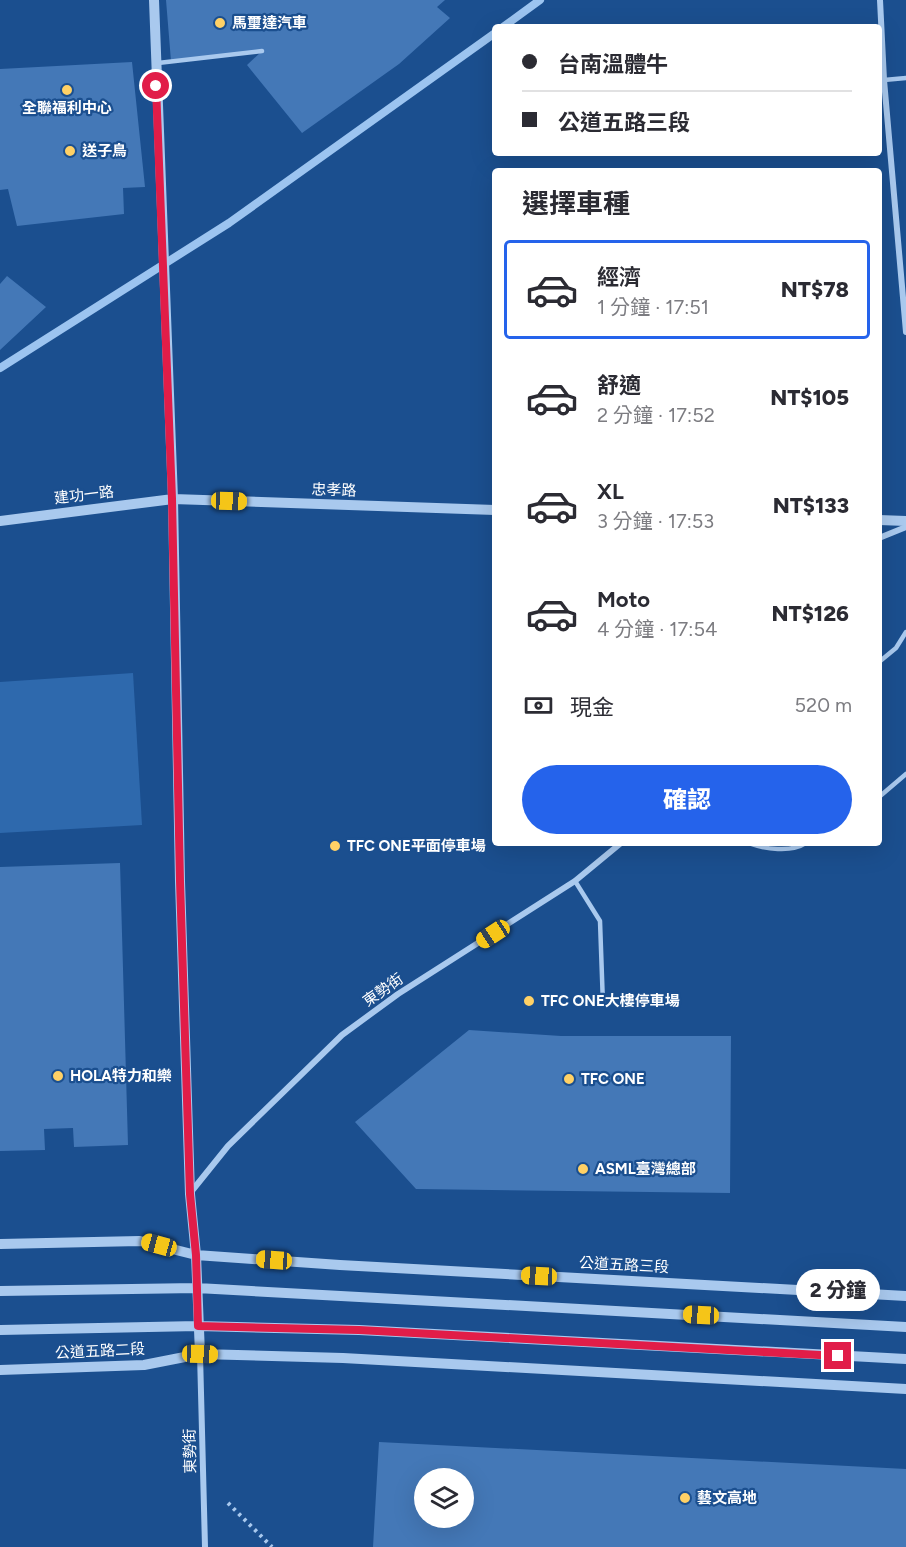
<!DOCTYPE html>
<html lang="zh-TW">
<meta charset="utf-8">
<style>
:root{--surface:#fff;--page:#f7f7f7;--text:#2b2b33;--muted:#7c7c81;--line:#e1e1e2;--accent:#2563eb}
body{margin:0;font-family:Figtree,"Noto Sans TC",sans-serif;background:var(--page);color:var(--text);height:100vh;display:flex;flex-direction:column;font-size:22px;white-space:nowrap}
*{box-sizing:border-box;margin:0}
p{font-size:20px;color:var(--muted)}
.icon{flex:none;width:33px;height:33px;fill:none;stroke:currentColor;stroke-width:2;stroke-linecap:round;stroke-linejoin:round}
.map{position:relative;flex:1;overflow:hidden}
.drawer{position:absolute;left:492px;top:168px;width:390px;height:678px;display:flex;flex-direction:column;background:var(--surface);border-radius:6px;box-shadow:0 6px 24px #0002}
.drawer>*{flex:none}
.hud{position:absolute;left:492px;top:24px;width:390px;height:132px;border-radius:6px;box-shadow:0 6px 24px #0002;display:grid;align-content:center;height:132px;padding:0 30px;background:var(--surface)}
.fabs{position:absolute;left:414px;top:1468px;display:grid;gap:12px}
.fabs a{display:grid;place-items:center;width:60px;height:60px;border-radius:50%;background:var(--surface);box-shadow:0 6px 24px #0002;font-size:30px}
.end{position:absolute;width:27px;height:27px;margin:-14px;border:8px solid #e11d48;background:#fff;box-shadow:0 0 0 3px #fff}
.from{border-radius:50%}
.bubble{position:absolute;height:42px;border-radius:21px;background:var(--surface);box-shadow:0 6px 24px #0002;font-size:20px;font-weight:800;line-height:42px;text-align:center}
.car{position:absolute;width:18px;height:36px;margin:-18px -9px;border-radius:8px;box-shadow:0 0 4px 2px #0007;background:linear-gradient(#f5c518 24%,#345 0 40%,#f5c518 0 76%,#345 0 86%,#f5c518 0)}
.hud b{display:flex;align-items:center;gap:21px;height:57px;font-size:22px}
.hud b+b{border-top:2px solid var(--line)}
.hud i{width:15px;height:15px;background:var(--text)}
ul{padding:0;list-style:none}
li{display:flex;align-items:center;gap:18px;height:99px;margin:0 12px 9px;padding:0 18px;border:3px solid transparent;border-radius:6px}
li div{flex:1}
li b{display:block;font-size:22px}
li em{font-style:normal;font-weight:800}
li.active{border-color:var(--accent)}
li>.icon{width:54px;height:54px;stroke-width:1.5}
h2{padding:0 30px;font-size:27px;line-height:72px}
.pay{display:flex;align-items:center;gap:15px;height:66px;padding:0 30px;font-size:22px}
.pay p{margin-inline-start:auto}
.action{display:flex;gap:12px;margin-top:auto;padding:12px 30px}
.action a{flex:1;height:69px;border-radius:36px;background:var(--accent);color:#fff;font-size:24px;font-weight:800;line-height:69px;text-align:center}
.map>svg:first-child{display:block}
.green{fill:#2e69ad}
.lines{fill:none;stroke-linecap:round;stroke-linejoin:round}
.stream{stroke:#9cc4f0;stroke-width:8}
.building{fill:#4478b7;fill-rule:evenodd}
.path{stroke:#a9c9ee;stroke-width:4;stroke-dasharray:3 4.5;stroke-linecap:butt}
.service{stroke:#a9c9ee;stroke-width:4.5}
.minor{stroke:#a9c9ee;stroke-width:6}
.tertiary{stroke:#a9c9ee;stroke-width:10}
.route{stroke:#e11d48;stroke-width:8}
.poi-dot{fill:#ffd166;stroke:#1b4f8f;stroke-width:2}
.labels{text-anchor:middle;stroke-width:4.5;stroke-linejoin:round;paint-order:stroke}
.poi-label{font-size:15px;font-weight:bold;fill:#fff;stroke:#1b4f8f;text-anchor:start}
.street-label{font-size:15px;fill:#fff;stroke:#1b4f8f}
</style>
<div class="map">
<svg width="906" height="1547" viewBox="0 0 906 1547">
<rect width="100%" height="100%" fill="#1b4f8f"/>
<path class="green" d="M133,673L142,825L0,833V682Z"/>
<g class="lines">
<path class="stream" d="M503,27L540,0
M0,368L229,223L495,33"/>
</g>
<path class="building" d="M166,0H445L437,7L450,18L399,64L302,133L247,65L262,51L171,61Z
M132,62L145,187L123,188L124,214L17,226L8,189L0,190V69Z
M7,276L46,307L0,350V284Z
M120,863L128,1145L74,1147L73,1128L44,1129L45,1150L0,1151V867Z
M469,1030L561,1036H731L730,1193L416,1189L355,1122Z
M379,1442L906,1469V1547H373ZM424,1479H464V1518H424Z"/>
<g class="lines">
<path class="path" d="M228,1503L272,1547"/>
<path class="service" d="M158,63L262,51
M884,80L906,78
M879,662L896,648L906,632
M879,797L906,774
M748,843C765,849 791,853 806,843
M575,881L600,921L603,1005"/>
<path class="minor" d="M880,0L884,80L906,332
M879,538L906,527
M191,1192L228,1146L342,1035L398,994L575,881L621,843
M200,1354L205,1547"/>
<path class="tertiary" d="M154,0L173,499L180,881L190,1194L196,1255L200,1354
M879,520L906,521
M0,521L173,499L495,510
M0,1244L140,1241L196,1255L340,1265L906,1296
M0,1291L197,1288L906,1327
M0,1330L198,1326L359,1330L906,1359
M0,1370L144,1365L200,1354L343,1358L906,1389"/>
</g>
<g class="lines">
<path class="route" d="M156,86L172,499L180,881L190,1194L196,1255L198,1326L359,1330L838,1356"/>
</g>
<g class="poi-dot">
<circle cx="220" cy="23" r="6"/>
<circle cx="67" cy="90" r="6"/>
<circle cx="70" cy="151" r="6"/>
<circle cx="335" cy="846" r="6"/>
<circle cx="529" cy="1001" r="6"/>
<circle cx="58" cy="1076" r="6"/>
<circle cx="569" cy="1079" r="6"/>
<circle cx="583" cy="1169" r="6"/>
<circle cx="685" cy="1498" r="6"/>
</g>
<g class="labels">
<g class="poi-label">
<text x="232" y="28">馬璽達汽車</text>
<text x="67" y="113" text-anchor="middle">全聯福利中心</text>
<text x="82" y="156">送子鳥</text>
<text x="347" y="851">TFC ONE平面停車場</text>
<text x="541" y="1006">TFC ONE大樓停車場</text>
<text x="70" y="1081">HOLA特力和樂</text>
<text x="581" y="1084">TFC ONE</text>
<text x="595" y="1174">ASML臺灣總部</text>
<text x="697" y="1503">藝文高地</text>
</g>
<g class="street-label">
<text transform="translate(334 490) rotate(2)" y="5">忠孝路</text>
<text transform="translate(84 495) rotate(-7)" y="5">建功一路</text>
<text transform="translate(383 990) rotate(-35)" y="5">東勢街</text>
<text transform="translate(624 1265) rotate(3)" y="5">公道五路三段</text>
<text transform="translate(100 1351) rotate(-3)" y="5">公道五路二段</text>
<text transform="translate(190 1451) rotate(-91)" y="5">東勢街</text>
</g>
</g>
</svg>
<div class="fabs">
<a><svg class="icon" aria-label="layers" viewBox="0 0 24 24"><path d="M12 4l9 5-9 5-9-5zM3 14l9 5 9-5"/></svg></a>
</div>
<i class="end from" style="left:156px;top:86px"></i>
<i class="end" style="left:838px;top:1356px"></i>
<div class="bubble" style="left:796px;top:1269px;width:84px">2 分鐘</div>
<i class="car" style="left:229px;top:501px;rotate:92deg"></i>
<i class="car" style="left:493px;top:934px;rotate:237deg"></i>
<i class="car" style="left:159px;top:1245px;rotate:285deg"></i>
<i class="car" style="left:274px;top:1260px;rotate:274deg"></i>
<i class="car" style="left:539px;top:1276px;rotate:273deg"></i>
<i class="car" style="left:701px;top:1315px;rotate:273deg"></i>
<i class="car" style="left:200px;top:1354px;rotate:92deg"></i>
<div class="hud">
<b><i class="from"></i>台南溫體牛</b>
<b><i></i>公道五路三段</b>
</div>
<section class="drawer">
<h2>選擇車種</h2>
<ul>
<li class="active"><svg class="icon" aria-label="car" viewBox="0 0 24 24"><path d="M5 17H2v-5l4-1 3-4h7l3 4 3 1v5h-3M9 17h6M6 11h13"/><circle cx="7" cy="17" r="2"/><circle cx="17" cy="17" r="2"/></svg><div><b>經濟</b><p>1 分鐘 · 17:51</p></div><em>NT$78</em></li>
<li><svg class="icon" aria-label="car" viewBox="0 0 24 24"><path d="M5 17H2v-5l4-1 3-4h7l3 4 3 1v5h-3M9 17h6M6 11h13"/><circle cx="7" cy="17" r="2"/><circle cx="17" cy="17" r="2"/></svg><div><b>舒適</b><p>2 分鐘 · 17:52</p></div><em>NT$105</em></li>
<li><svg class="icon" aria-label="car" viewBox="0 0 24 24"><path d="M5 17H2v-5l4-1 3-4h7l3 4 3 1v5h-3M9 17h6M6 11h13"/><circle cx="7" cy="17" r="2"/><circle cx="17" cy="17" r="2"/></svg><div><b>XL</b><p>3 分鐘 · 17:53</p></div><em>NT$133</em></li>
<li><svg class="icon" aria-label="car" viewBox="0 0 24 24"><path d="M5 17H2v-5l4-1 3-4h7l3 4 3 1v5h-3M9 17h6M6 11h13"/><circle cx="7" cy="17" r="2"/><circle cx="17" cy="17" r="2"/></svg><div><b>Moto</b><p>4 分鐘 · 17:54</p></div><em>NT$126</em></li>
</ul>
<div class="pay"><svg class="icon" aria-label="cash" viewBox="0 0 24 24"><path d="M3 7h18v10H3z"/><circle cx="12" cy="12" r="2"/></svg>現金<p>520 m</p></div>
<div class="action"><a>確認</a></div>
</section>
</div>
